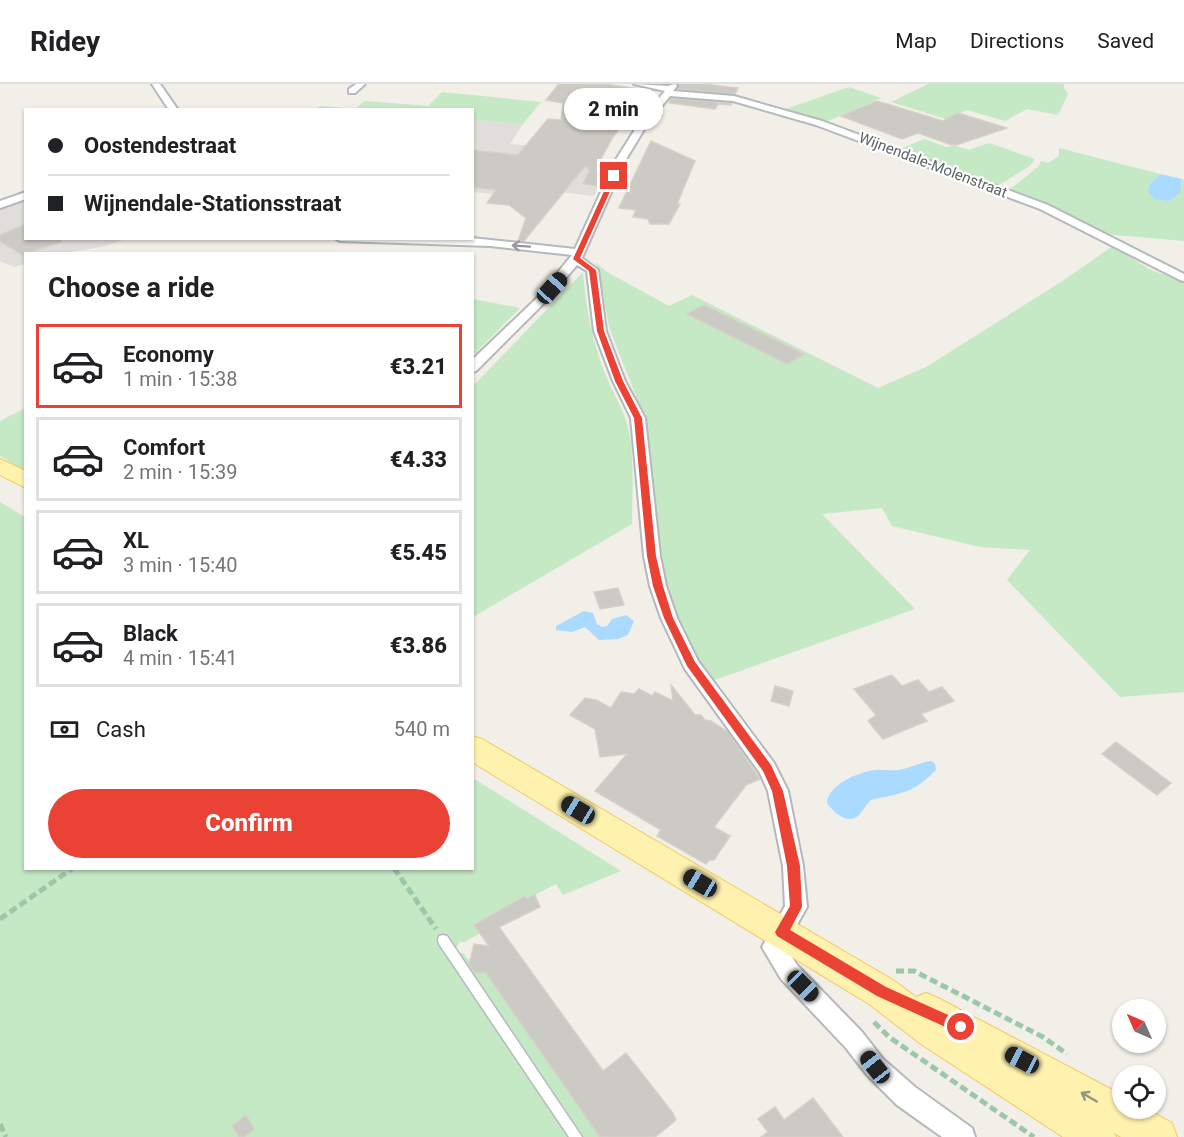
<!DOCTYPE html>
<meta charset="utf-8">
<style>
:root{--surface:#fff;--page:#f2f2f2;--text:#202124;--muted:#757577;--line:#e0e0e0;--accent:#ea4335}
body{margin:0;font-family:Roboto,sans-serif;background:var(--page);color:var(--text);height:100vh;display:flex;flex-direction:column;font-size:22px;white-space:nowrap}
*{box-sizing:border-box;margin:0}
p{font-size:20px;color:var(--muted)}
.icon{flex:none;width:33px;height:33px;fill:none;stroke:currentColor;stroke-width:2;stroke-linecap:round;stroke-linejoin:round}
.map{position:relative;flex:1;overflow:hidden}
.sheet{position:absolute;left:24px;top:168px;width:450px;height:618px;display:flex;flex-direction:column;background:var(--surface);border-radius:0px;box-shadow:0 2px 4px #0004}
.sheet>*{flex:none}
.hud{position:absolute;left:24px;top:24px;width:450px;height:132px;border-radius:0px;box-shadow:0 2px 4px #0004;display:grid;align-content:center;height:132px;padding:0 24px;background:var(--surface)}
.needle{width:39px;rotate:315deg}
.buttons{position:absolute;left:1112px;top:915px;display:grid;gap:12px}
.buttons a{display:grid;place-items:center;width:54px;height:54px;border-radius:50%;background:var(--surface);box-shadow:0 2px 4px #0004;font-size:30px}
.end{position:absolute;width:27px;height:27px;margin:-14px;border:8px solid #ea4335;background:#fff;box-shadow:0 0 0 3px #fff}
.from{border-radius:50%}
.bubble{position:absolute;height:42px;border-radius:21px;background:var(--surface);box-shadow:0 2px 4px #0004;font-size:20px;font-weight:800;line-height:42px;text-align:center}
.car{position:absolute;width:18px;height:36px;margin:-18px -9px;border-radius:8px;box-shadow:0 0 4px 2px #0007;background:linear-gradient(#222 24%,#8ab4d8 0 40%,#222 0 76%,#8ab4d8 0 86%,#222 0)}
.hud b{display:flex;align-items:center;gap:21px;height:57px;font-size:22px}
.hud b+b{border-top:2px solid var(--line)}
.hud i{width:15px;height:15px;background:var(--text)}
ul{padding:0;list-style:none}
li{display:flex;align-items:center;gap:18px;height:84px;margin:0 12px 9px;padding:0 12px;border:3px solid var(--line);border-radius:0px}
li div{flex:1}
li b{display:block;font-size:22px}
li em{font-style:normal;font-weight:800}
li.current{border-color:var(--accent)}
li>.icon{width:54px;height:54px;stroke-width:1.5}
h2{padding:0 24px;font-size:27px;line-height:72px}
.pay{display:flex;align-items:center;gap:15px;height:66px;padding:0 24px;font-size:22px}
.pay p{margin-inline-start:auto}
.cta{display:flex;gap:12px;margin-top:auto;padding:12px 24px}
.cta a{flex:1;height:69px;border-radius:36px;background:var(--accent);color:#fff;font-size:24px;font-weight:800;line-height:69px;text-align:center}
header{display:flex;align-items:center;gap:36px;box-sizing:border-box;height:84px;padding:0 30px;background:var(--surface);border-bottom:2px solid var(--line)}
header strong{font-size:28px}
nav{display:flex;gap:33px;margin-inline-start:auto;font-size:21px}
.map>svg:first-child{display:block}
.industrial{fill:#e0deda}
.green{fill:#c5e8c5}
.water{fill:#aadaff}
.building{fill:#cccac5;stroke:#d6d1c6;stroke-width:1.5}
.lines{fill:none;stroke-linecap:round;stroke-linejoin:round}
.service-casing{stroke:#b5b8bc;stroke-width:3}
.minor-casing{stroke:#b5b8bc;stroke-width:4}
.primary-casing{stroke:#f2c960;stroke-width:2}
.path{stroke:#9cc7a9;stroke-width:5;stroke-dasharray:8 4;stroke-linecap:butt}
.service{fill:#fff;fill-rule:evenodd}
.minor{fill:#fff;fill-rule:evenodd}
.primary{fill:#fff2af;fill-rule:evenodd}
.oneway{stroke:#979a9d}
.oneway2{stroke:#979581}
.route{fill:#ea4335}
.labels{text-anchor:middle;stroke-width:4.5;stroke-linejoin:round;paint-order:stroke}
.far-street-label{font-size:15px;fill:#5f6368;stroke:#fff}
</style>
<header>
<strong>Ridey</strong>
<nav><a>Map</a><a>Directions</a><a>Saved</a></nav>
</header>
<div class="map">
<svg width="1184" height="1053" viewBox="0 0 1184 1053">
<rect width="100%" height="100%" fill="#f1efe8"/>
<path class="industrial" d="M472,36L523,40L510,60L546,63L540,70L610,78L594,112L541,106L534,114L473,108Z
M25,114L26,154L126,155L102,163L64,169L26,170L25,180L14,183L0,177V124Z"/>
<path class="green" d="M928,0H1064V4L1068,10L1058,31L1027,25L1005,37L967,26L946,35L891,18Z
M849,3L881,14L823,39L783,26Z
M442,8L541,18L523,40L473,36L472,26L316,25L320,22L355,25L365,17L428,22Z
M924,55L946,63L953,61L969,66L989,59L1035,75L1030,82L999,101L898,66Z
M1059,64L1160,90L1150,100L1182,102V95L1184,96V157L1104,150L1072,133L1011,109L1009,106L1038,83L1041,77L1048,79L1059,72Z
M1113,162L1149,185L1184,198V608L1120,613L1007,496L1030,466L980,463L892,442L882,424L822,430L915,525L712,597L692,569L674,531L664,500L657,466L648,342L610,246L596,179L607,188L669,222L692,211L878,304L928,282L1064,196Z
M583,188C586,224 592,258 606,292C613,309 623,325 628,343C635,373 632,409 632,440L473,533V302Z
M473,215L520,224L473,271L472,215Z
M25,324V387L0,372V337Z
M0,418L25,433L26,784H472L473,694L621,787L563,811L556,800L527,815L524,812L511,819L512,822L474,840L480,849L465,858H460L455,865L458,869H463L471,879L468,884L471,888H477L481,881L600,1053H0Z"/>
<path class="water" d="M1160,90L1182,95L1180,109L1169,117L1155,115L1148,108L1150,100Z
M584,527L593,529L597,540L602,543L607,542L612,535L626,531L634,537L628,551L618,555L599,556L585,543L572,548L556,546V542Z
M931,677L935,680L936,686C911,711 903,708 871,716C866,720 863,727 859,731C848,742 833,728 827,719C828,701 858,688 875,686C884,685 893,688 903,685C913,683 921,678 931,677Z"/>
<path class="building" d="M559,0H605L654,7L628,41L624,45H619L613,53L597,82L609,83L598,102L583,100L590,85L585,82L524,157H518L526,134L509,121L487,119L496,106L472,103V66L518,71L548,35L561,36L563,19L546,16Z
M679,0H704L738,4L735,10L677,5Z
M671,14L732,19L731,21L718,20L715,25L669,19Z
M877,17L943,37L958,29L1007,44L956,61L949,60L918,49L902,55L841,32Z
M651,57L695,77L677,120H680L669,140H650L648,135L633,133L636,126L619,124Z
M26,140V154H60L61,158L26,169V173L0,157V151Z
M704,221L769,253L804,270L787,280L687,230Z
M618,504L624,521L600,525L594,508Z
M892,591L902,602L918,596L929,608L942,603L954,617L921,630L927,637L883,655L868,637L876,631L854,605Z
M671,601L695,631H701L705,636L711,637L728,648L760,695L746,701L714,743L730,752L714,776H709L706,780L657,752L661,746L595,707L627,670L600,673L595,645L570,631L585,614L596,616L611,624L621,608L634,610L639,605L652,612L655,608L673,617Z
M775,602L793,607L789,622L771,617Z
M1116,658L1171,699L1157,711L1102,670Z
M535,811L540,823L499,843L603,987L626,969L672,1028L676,1036L655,1053H600L486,889L474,888L469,881L474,860L489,862L474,841L525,812L527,815Z
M813,1014L843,1053H761L768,1048L758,1035L775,1023L784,1036Z
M246,1031L254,1045L244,1053H239L232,1042Z"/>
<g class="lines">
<defs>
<path id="service" d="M443,851L447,852L582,1053H569L439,860L438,856L439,852Z"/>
<path id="minor" d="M152,0H160L178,26H169Z
M356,0H365L355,9H349V5Z
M634,0L668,2L675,0L677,2L673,7L734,12L822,37L1048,121L1184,190V197L1180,196L1040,125L816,41L733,17L670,12L648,39L625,77L582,174L598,186L606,247L625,297L645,334L660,472L666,502L677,534L698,577L774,679L788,707L803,782L807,823L785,862L797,881L862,948L883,975L915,1003L972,1044L975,1053H942L897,1021L867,991L846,964L781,895L762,863L785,822L783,782L768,707L760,689L685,585L661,534L650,502L644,472L631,334L613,297L594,247L587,187L577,181L545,218L476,287L472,288V276L537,214L572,171L490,162L340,157L335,154H472L575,165L615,77L641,36L665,7Z
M26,108V115L0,124V117Z"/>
<path id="primary" d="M0,375L26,387V404L0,391Z
M472,652L482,655L893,896L916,913L926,909L938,914L1122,1011V1024H1145L1172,1039L1177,1053H1121L1114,1049L1116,1053H1063L921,960L869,920L472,678Z"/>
</defs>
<use href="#service" class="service-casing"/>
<use href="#minor" class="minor-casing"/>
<use href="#primary" class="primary-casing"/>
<path class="path" d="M394,784L436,845
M0,835L73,784
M896,887H914L1043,953L1067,970
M874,938L889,953L1034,1053
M0,1040L6,1053"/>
<use href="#service" class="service"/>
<use href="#minor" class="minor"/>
<use href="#primary" class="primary"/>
</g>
<defs><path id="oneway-shaft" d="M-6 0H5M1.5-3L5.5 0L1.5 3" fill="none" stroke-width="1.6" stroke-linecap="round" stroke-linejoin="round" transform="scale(1.5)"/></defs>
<use class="oneway" href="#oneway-shaft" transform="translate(521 162) rotate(-176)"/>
<use class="oneway2" href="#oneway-shaft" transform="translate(1089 1013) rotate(-150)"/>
<path class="route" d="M614,91L617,92L580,174L596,186L604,247L623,297L642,334L656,472L663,502L673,534L695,578L771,681L783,707L800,782L802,823L790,846L886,903L966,939L968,943L966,948L961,950L877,912L777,852L775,848L790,822L787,782L772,707L763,687L687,582L664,534L653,502L647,472L634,334L615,297L597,247L589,187L573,175L611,92Z"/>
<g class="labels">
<g class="far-street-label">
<text transform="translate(933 81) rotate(21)" y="5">Wijnendale-Molenstraat</text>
</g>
</g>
</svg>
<div class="buttons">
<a><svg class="needle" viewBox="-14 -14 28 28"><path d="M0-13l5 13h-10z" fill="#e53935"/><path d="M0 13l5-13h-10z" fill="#757577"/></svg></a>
<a><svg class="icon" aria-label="locate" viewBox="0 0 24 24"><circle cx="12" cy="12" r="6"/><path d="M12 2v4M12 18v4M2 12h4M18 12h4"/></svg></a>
</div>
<i class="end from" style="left:961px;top:943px"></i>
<i class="end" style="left:614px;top:92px"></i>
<div class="bubble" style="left:564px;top:4px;width:99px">2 min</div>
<i class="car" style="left:552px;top:204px;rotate:42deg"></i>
<i class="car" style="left:578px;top:726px;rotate:301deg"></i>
<i class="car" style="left:700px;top:799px;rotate:301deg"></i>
<i class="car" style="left:803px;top:902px;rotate:135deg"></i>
<i class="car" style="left:1022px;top:976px;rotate:298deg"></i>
<i class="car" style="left:875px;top:983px;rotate:322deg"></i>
<div class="hud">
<b><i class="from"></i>Oostendestraat</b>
<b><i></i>Wijnendale-Stationsstraat</b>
</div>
<section class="sheet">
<h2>Choose a ride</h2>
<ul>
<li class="current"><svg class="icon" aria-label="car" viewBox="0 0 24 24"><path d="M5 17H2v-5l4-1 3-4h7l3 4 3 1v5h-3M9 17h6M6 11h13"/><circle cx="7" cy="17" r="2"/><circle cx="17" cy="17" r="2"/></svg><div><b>Economy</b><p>1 min · 15:38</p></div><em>€3.21</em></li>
<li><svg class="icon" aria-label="car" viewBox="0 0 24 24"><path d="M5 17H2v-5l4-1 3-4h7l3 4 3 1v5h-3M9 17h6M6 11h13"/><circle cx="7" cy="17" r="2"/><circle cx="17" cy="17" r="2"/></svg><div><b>Comfort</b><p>2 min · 15:39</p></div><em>€4.33</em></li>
<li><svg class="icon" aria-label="car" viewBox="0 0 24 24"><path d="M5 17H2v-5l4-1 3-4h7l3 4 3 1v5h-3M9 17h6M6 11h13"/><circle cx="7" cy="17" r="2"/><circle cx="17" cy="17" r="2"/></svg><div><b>XL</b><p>3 min · 15:40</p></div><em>€5.45</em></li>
<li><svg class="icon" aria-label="car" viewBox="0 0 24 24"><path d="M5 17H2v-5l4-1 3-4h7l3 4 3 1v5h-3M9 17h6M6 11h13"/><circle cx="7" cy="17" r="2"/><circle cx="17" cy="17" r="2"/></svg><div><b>Black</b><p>4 min · 15:41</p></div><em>€3.86</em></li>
</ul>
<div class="pay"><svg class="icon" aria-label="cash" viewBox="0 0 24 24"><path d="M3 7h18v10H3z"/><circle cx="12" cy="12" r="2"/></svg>Cash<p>540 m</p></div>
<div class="cta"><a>Confirm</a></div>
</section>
</div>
